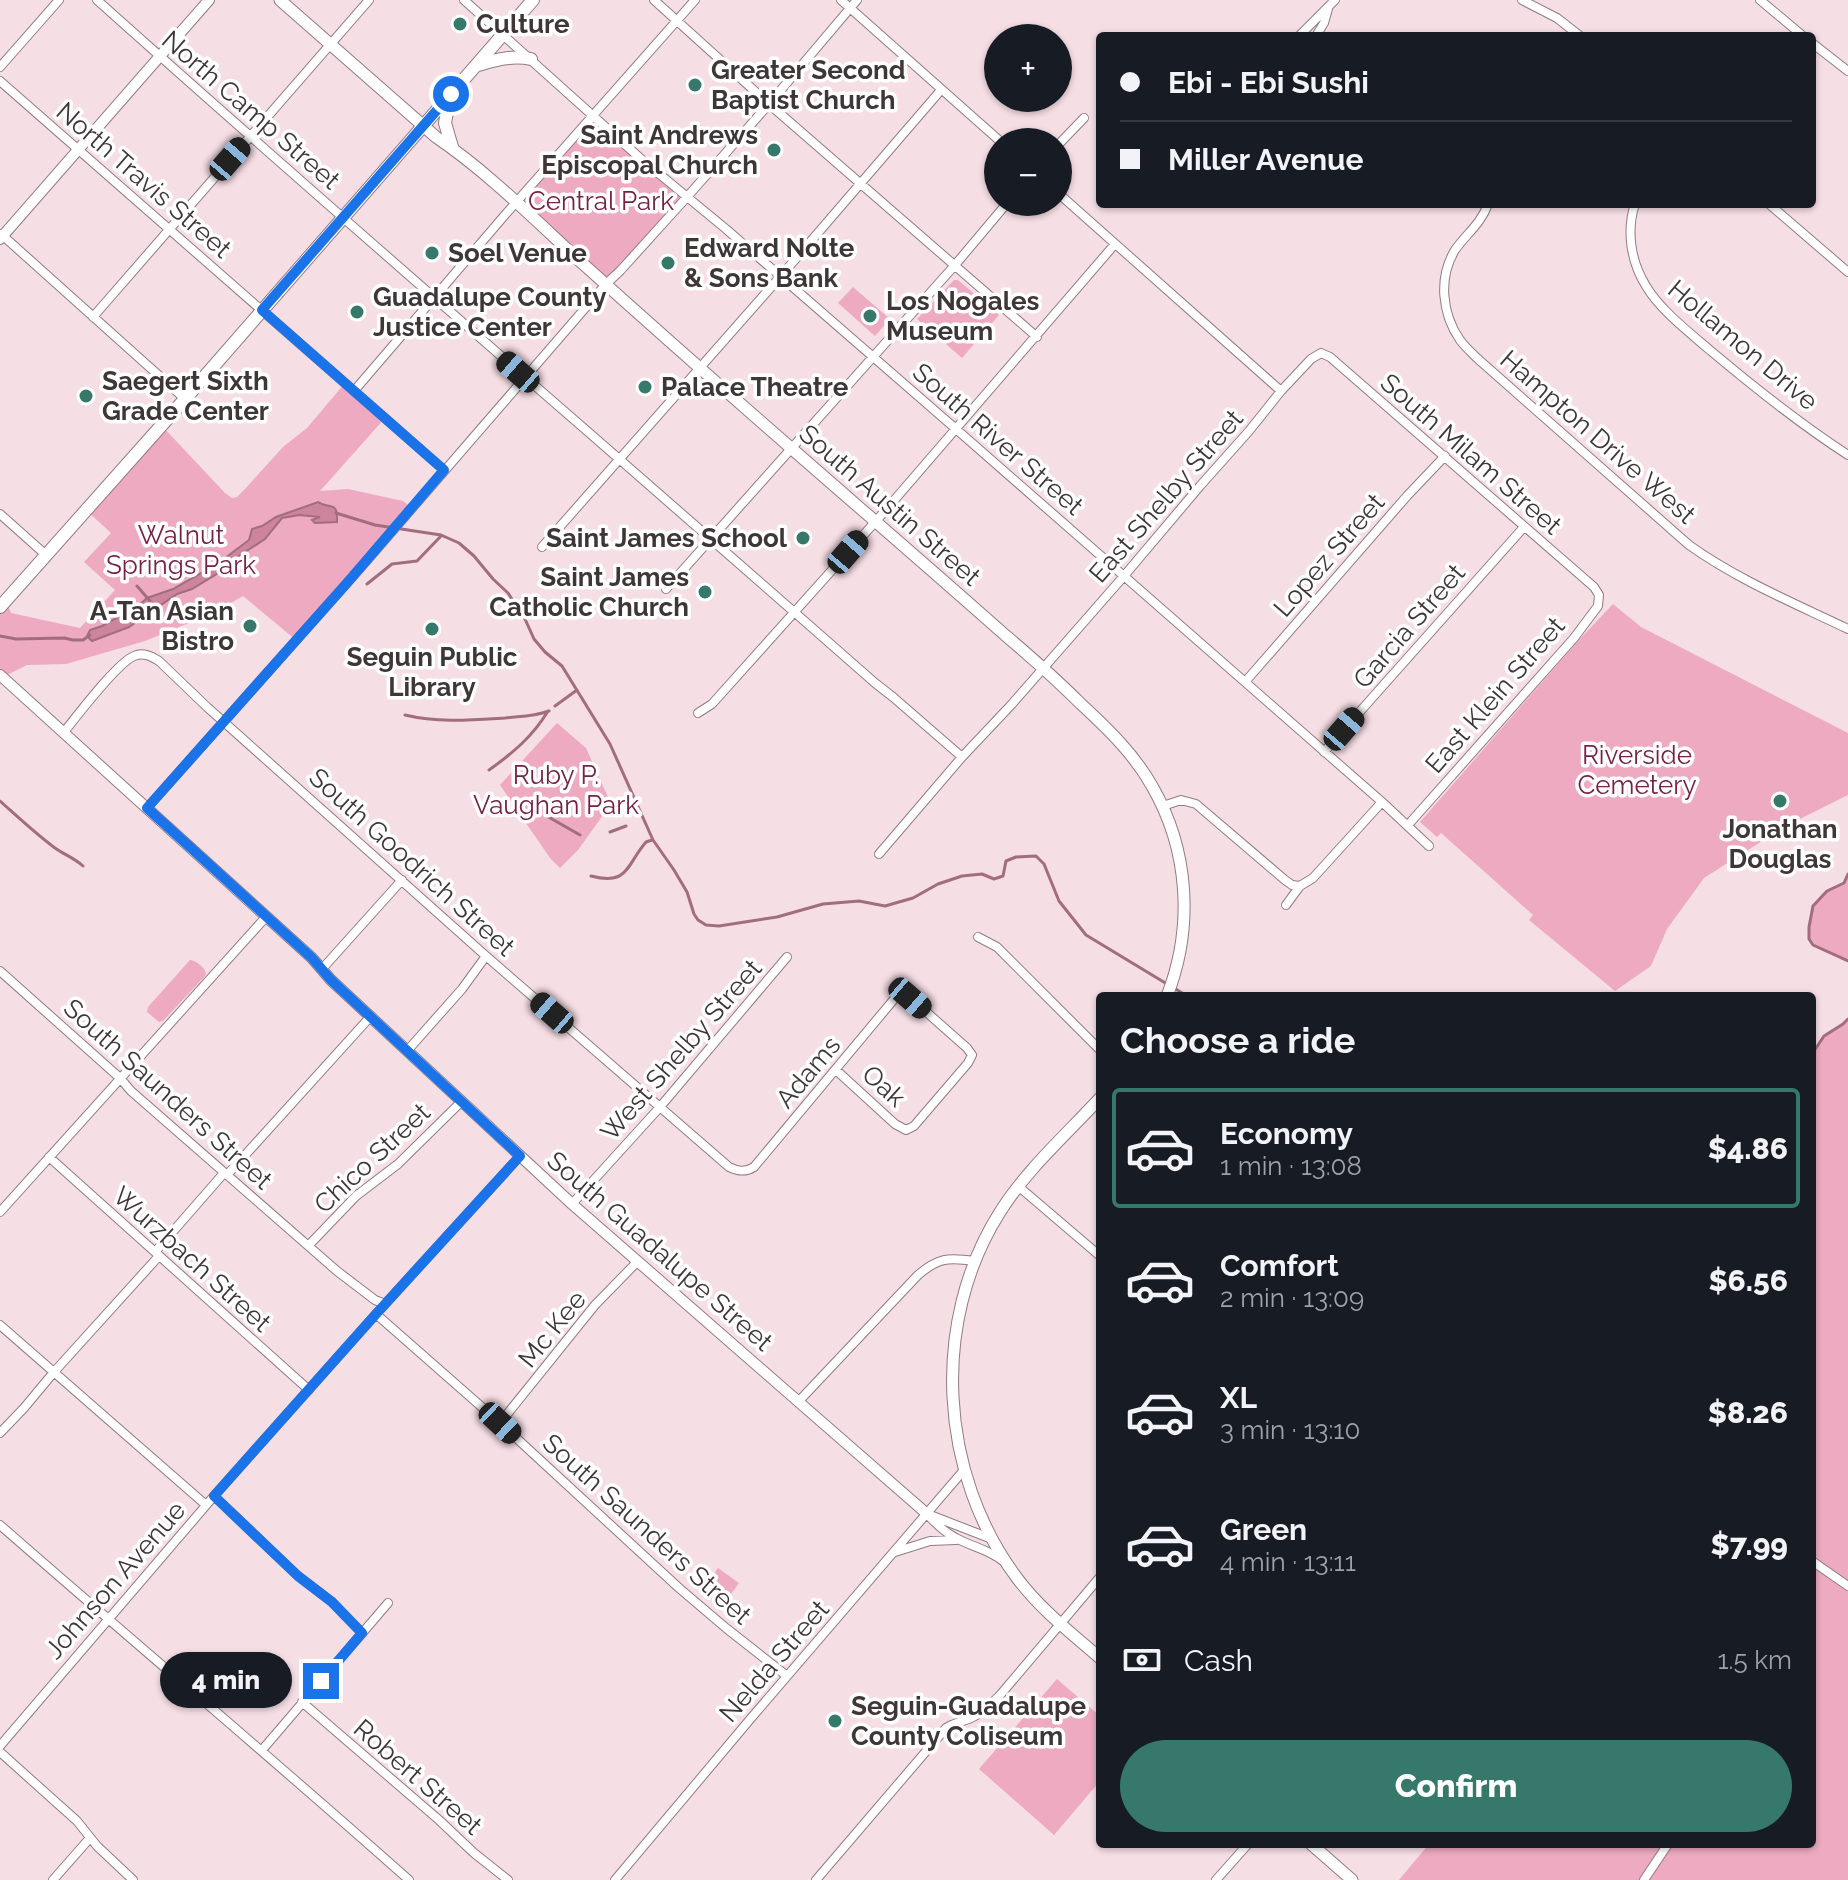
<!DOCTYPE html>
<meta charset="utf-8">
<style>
:root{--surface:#171b24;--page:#20242c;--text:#f1f3f6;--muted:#9ea1a6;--line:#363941;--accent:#36796b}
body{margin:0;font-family:Raleway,sans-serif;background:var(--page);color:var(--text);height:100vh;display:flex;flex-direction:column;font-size:30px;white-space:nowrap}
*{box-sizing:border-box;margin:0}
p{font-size:26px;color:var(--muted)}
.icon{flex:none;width:44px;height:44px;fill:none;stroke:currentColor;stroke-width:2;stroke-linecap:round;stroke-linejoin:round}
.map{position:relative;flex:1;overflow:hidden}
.sheet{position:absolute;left:1096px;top:992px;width:720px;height:856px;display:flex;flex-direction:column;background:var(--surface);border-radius:8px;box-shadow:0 2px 6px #0004}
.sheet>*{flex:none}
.guide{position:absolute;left:1096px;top:32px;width:720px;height:176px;border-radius:8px;box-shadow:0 2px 6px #0004;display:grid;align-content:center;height:176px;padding:0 24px;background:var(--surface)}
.buttons{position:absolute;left:984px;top:24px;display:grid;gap:16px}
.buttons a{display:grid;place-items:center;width:88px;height:88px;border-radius:50%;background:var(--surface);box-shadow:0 2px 6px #0004;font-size:40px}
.end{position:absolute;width:36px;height:36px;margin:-18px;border:10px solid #1a73e8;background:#fff;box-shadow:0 0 0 4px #fff}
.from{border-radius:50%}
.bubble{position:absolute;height:56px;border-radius:28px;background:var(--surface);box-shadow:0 2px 6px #0004;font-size:26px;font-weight:800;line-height:56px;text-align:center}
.car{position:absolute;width:24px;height:48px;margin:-24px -12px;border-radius:10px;box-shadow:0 0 6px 2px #0007;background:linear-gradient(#222 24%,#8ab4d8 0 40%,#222 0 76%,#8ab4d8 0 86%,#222 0)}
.guide b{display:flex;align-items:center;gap:28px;height:76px;font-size:30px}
.guide b+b{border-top:2px solid var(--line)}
.guide i{width:20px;height:20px;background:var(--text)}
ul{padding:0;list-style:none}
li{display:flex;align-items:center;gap:24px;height:120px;margin:0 16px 12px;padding:0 8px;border:4px solid transparent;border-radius:8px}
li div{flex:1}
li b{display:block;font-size:30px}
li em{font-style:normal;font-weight:800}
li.selected{border-color:var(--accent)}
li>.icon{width:72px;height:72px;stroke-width:1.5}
h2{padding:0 24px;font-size:36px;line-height:96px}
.pay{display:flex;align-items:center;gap:20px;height:88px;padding:0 24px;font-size:30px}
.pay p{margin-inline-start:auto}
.cta{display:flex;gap:16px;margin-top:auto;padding:16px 24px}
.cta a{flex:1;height:92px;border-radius:48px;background:var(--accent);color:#fff;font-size:32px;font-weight:800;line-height:92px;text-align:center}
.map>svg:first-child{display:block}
.green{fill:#edaac0}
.water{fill:#cc859d;stroke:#a26d7f;stroke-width:2}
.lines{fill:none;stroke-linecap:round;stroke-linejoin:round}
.stream{stroke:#a26d7f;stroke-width:3}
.minor-casing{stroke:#917b82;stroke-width:10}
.tertiary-casing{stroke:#917b82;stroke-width:12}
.secondary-casing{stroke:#917b82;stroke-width:13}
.primary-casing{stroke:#917b82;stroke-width:14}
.minor{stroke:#fff;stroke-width:8}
.tertiary{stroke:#fff;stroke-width:10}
.secondary{stroke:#fff;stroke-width:11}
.primary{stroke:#fff;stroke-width:12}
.route{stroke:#1a73e8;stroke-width:10}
.poi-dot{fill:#36796b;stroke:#fff;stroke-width:3}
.labels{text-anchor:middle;stroke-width:7;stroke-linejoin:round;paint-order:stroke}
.poi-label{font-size:26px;font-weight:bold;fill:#3f3638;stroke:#fff;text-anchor:start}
.street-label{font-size:26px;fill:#3f3638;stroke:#fff}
.park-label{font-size:26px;fill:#762246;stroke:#fff}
</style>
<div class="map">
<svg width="1848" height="1880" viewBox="0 0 1848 1880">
<rect width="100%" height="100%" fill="#f6dee5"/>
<path class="green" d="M593,116L687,197L606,284L516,203Z
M954,280H958L999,315L962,358L917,319Z
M853,287L890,319L875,336L838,303Z
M345,383L385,418L320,491L348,489L403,501L412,508L296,640L243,596L213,613L145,641L66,664L27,665L3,677L0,675V607L6,600L11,613L80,628L115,590L84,562L111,533L86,510L162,426L225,493L232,498L237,497L245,489L283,447L307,428Z
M1613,604L1641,627L1848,733V795L1784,827L1704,878L1667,929L1651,966L1615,991L1529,920L1533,915L1441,833L1437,837L1420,822L1578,641Z
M557,723L586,748L611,804L578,850L560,868L550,858L500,785Z
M1848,874V961L1813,945L1809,939V927L1813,906L1827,891L1844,883Z
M190,960C197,961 204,967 206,973L205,976L163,1021L159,1022L147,1012L148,1007Z
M1848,1019V1880H1399L1429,1844H1812V1054L1824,1036L1843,1024Z
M718,1568L739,1583L723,1605L702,1590Z
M1057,1679L1100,1716V1781L1054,1835L979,1769Z"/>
<path class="water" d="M318,502C329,510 338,499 337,522L315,523L312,520L320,517L299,515L282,518L265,539L230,562L220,572L192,589L177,594L129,627L92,641L87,636L90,630L102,626L137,607L147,598L173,589L217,564L249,540L252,529L262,526L276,517Z"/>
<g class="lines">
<path class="stream" d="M336,513L375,525L441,535L459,543L474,556L493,579L508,593L525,619L534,639L545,652L562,666L610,744L653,840L674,870L687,892L694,914L698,920L706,925L719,926L777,917L823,904L859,901L885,906L913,898L938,884L962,876L982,874L994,879L1003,876L1006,861L1016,857L1036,856L1044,864L1059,901L1086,935L1167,984
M367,584L392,564L417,561L441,536
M137,586L150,601
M0,636L16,639L64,638L73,640H83L90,635
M555,706L577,690
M405,715C438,723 472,720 505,718C523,716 531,717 549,711
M489,770C513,753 533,736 548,711
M0,801C18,817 36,834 55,848C65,855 74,858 83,866
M545,815L580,835
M610,832L626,826
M1848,874L1844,883L1827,891L1813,906L1809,927V939L1813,945L1848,961
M591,876C629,886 626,865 646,842L652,840
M1174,988L1187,996
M1812,1054L1824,1036L1843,1024L1848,1019"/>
<defs>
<path id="minor" d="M97,0C354,230 616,455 875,683L893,697L962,757
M464,0L640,158L726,229L956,429L1382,802L1429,846
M654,0L769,104L1037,337
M841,0L1001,142
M1522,0L1557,18L1580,36
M1760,0L1803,36
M1299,36L1335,0
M1316,36L1324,23L1328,9
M1812,43L1848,71
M0,67L59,0
M0,81L444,470
M1058,145L1084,118
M1058,193L1281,391
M1488,204C1481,224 1466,234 1455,250C1438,278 1442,314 1460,340C1465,347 1472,353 1478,359L1689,545C1738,580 1794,603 1848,629
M1635,204C1626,231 1631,262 1646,286C1660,310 1690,333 1711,351C1755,388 1800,424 1848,455
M1769,204L1848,272
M1,234L185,399
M93,317L369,0
M354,391L504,216L695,0
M0,514L46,555
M542,547L780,277L941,90
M666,589L955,265L1008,202
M1245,682L1407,496L1445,456
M698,713L712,704L884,512L1115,244
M64,732C77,716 117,663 134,656C143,652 151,656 159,661L207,707L486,956L729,1167C737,1171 745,1173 754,1167L895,998L903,994H906L967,1048L972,1055L968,1063L914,1126L906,1130L895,1124L836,1070
M1324,752L1524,527
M1163,806L1181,800L1196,804L1285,880L1292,885L1300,886
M147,808L363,565L606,284L620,271L687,197L769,104L857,0
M879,854L962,757L1012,704L1124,576L1200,486L1249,431L1281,391L1311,359L1321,353L1330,357L1594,587L1599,595L1598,606L1574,638L1408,825
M1286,905L1300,886L1313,878L1382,802
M978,937L997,947L1100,1050
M322,969L402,880
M0,971L120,1078L131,1091L337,1271L375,1300L385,1304
M407,1051L462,989L486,956
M49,1157L309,1390
M227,1175L371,1016
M1018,1186L1100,1256
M572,1204L660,1107L787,957
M0,1212L266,917
M309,1245L356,1196L398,1164L461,1102
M155,1252L224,1173
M376,1314L500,1423L679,1588L726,1628L787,1676
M0,1325L206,1505
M798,1402L918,1275C938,1258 948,1257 974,1261
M500,1423L595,1305L637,1262
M0,1433L24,1408L54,1372L159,1256
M214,1496L298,1576L332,1602L362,1633
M926,1513C935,1523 944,1532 956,1538C972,1547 988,1549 1003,1561
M930,1515L992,1539
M0,1525C136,1644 274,1760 409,1880
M895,1552L930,1541L956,1540
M1812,1561L1848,1586
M302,1702L439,1820L474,1853L508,1880
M0,1746L214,1496L376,1314L520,1156
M262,1750L388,1603
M0,1752L77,1821L97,1846L133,1880
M53,1880L90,1838
M615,1880L752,1717L964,1470
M816,1880L946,1728C955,1722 964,1722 973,1717C984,1712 992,1703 1001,1694L1100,1577
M1216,1880L1248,1844
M1644,1880L1668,1844"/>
<path id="tertiary" d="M0,239L209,0
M0,675L312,958L331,980L572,1204L926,1513"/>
<path id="secondary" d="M280,0L436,137C489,173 535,220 582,263C651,325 721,387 791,448C862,510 934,572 1005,635C1031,657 1057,680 1081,704C1108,729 1134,754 1152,786C1189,850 1194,927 1167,996
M1100,1098C1066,1135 1027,1169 1000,1212C930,1322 939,1474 1017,1578C1040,1609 1071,1633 1100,1658
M1311,1844L1352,1880"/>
<path id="primary" d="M478,65C496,60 512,55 531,59
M450,96L445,123L452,147
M0,607L185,399L533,0"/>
</defs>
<use href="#minor" class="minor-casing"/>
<use href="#tertiary" class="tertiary-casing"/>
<use href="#secondary" class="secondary-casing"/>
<use href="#primary" class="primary-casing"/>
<use href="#minor" class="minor"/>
<use href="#tertiary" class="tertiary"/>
<use href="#secondary" class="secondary"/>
<use href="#primary" class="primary"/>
</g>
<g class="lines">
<path class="route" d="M321,1681L362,1633L332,1602L298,1576L214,1496L376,1314L520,1156L331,980L312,958L147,808L347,583L444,470L262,310L451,94"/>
</g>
<g class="poi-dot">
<circle cx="460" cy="24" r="8"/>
<circle cx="695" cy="85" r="8"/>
<circle cx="774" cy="150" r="8"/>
<circle cx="432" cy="253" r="8"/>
<circle cx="668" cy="263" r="8"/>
<circle cx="357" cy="312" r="8"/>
<circle cx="870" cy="316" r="8"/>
<circle cx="645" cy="387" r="8"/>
<circle cx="86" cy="396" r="8"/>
<circle cx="803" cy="538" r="8"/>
<circle cx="705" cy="592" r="8"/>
<circle cx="250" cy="626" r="8"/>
<circle cx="432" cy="629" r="8"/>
<circle cx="1780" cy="801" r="8"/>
<circle cx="835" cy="1721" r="8"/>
</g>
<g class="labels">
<g class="poi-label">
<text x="476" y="33">Culture</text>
<text x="711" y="79">Greater Second<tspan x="711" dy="30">Baptist Church</tspan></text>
<text x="758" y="144" text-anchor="end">Saint Andrews<tspan x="758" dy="30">Episcopal Church</tspan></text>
<text x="684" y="257">Edward Nolte<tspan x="684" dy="30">&amp; Sons Bank</tspan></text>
<text x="448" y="262">Soel Venue</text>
<text x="373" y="306">Guadalupe County<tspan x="373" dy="30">Justice Center</tspan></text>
<text x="886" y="310">Los Nogales<tspan x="886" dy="30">Museum</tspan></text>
<text x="102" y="390">Saegert Sixth<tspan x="102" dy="30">Grade Center</tspan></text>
<text x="661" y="396">Palace Theatre</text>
<text x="787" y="547" text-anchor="end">Saint James School</text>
<text x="689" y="586" text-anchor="end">Saint James<tspan x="689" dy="30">Catholic Church</tspan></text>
<text x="234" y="620" text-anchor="end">A-Tan Asian<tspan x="234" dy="30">Bistro</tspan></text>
<text x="432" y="666" text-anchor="middle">Seguin Public<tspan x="432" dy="30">Library</tspan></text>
<text x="1780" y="838" text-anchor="middle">Jonathan<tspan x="1780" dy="30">Douglas</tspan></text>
<text x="851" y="1715">Seguin-Guadalupe<tspan x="851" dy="30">County Coliseum</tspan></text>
</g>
<g class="street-label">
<text transform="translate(251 110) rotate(41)" y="9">North Camp Street</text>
<text transform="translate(144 180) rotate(41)" y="9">North Travis Street</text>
<text transform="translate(1743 345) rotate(40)" y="9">Hollamon Drive</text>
<text transform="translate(1598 437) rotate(41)" y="9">Hampton Drive West</text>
<text transform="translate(998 439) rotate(41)" y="9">South River Street</text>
<text transform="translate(1471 454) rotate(41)" y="9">South Milam Street</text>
<text transform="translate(1166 496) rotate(-49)" y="9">East Shelby Street</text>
<text transform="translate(890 505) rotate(41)" y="9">South Austin Street</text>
<text transform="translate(1329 555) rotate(-49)" y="9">Lopez Street</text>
<text transform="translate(1409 626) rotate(-49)" y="9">Garcia Street</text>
<text transform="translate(1495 695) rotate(-49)" y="9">East Klein Street</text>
<text transform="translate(412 862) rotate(42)" y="9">South Goodrich Street</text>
<text transform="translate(681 1050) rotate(-49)" y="9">West Shelby Street</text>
<text transform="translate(808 1072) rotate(-50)" y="9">Adams</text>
<text transform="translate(884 1086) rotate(42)" y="9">Oak</text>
<text transform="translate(168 1094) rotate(42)" y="9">South Saunders Street</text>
<text transform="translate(372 1158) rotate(-43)" y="9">Chico Street</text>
<text transform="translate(660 1251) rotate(41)" y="9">South Guadalupe Street</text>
<text transform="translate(192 1259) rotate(42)" y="9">Wurzbach Street</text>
<text transform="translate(552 1329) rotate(-51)" y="9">Mc Kee</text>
<text transform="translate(647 1529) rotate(42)" y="9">South Saunders Street</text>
<text transform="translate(115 1580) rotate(-49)" y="9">Johnson Avenue</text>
<text transform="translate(774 1661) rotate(-49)" y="9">Nelda Street</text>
<text transform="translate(418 1777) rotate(41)" y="9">Robert Street</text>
</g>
<g class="park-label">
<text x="601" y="210">Central Park</text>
<text x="181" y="544">Walnut<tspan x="181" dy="30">Springs Park</tspan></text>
<text x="1637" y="764">Riverside<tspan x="1637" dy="30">Cemetery</tspan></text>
<text x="556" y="784">Ruby P.<tspan x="556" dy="30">Vaughan Park</tspan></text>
</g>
</g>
</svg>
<div class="buttons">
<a>+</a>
<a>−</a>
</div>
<i class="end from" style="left:451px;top:94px"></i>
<i class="end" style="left:321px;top:1681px"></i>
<div class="bubble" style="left:160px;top:1652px;width:132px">4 min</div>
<i class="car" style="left:230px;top:159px;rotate:41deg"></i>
<i class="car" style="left:518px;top:372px;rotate:311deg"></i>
<i class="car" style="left:848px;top:552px;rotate:41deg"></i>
<i class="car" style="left:1344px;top:729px;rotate:41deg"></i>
<i class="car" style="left:910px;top:998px;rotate:131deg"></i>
<i class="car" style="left:552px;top:1013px;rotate:311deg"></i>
<i class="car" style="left:500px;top:1423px;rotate:133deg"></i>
<div class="guide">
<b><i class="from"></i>Ebi - Ebi Sushi</b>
<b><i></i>Miller Avenue</b>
</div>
<section class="sheet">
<h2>Choose a ride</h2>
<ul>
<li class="selected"><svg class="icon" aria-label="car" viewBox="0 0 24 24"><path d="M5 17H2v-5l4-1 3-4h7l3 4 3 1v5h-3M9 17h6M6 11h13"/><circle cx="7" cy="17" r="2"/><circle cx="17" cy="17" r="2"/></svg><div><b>Economy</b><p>1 min · 13:08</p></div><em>$4.86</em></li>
<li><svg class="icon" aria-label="car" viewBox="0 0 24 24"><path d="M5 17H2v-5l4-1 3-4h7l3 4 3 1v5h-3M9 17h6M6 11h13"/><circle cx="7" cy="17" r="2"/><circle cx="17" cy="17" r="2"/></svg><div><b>Comfort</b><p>2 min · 13:09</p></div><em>$6.56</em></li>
<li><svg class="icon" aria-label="car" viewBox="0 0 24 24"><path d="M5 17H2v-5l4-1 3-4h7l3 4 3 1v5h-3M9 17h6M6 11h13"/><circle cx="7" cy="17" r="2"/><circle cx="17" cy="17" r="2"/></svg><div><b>XL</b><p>3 min · 13:10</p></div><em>$8.26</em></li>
<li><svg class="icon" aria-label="car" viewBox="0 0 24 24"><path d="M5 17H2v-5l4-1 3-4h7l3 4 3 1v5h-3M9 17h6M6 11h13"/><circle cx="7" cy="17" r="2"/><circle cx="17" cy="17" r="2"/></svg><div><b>Green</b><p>4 min · 13:11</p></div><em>$7.99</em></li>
</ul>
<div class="pay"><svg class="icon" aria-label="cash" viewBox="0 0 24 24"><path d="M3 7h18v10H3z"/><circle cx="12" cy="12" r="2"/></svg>Cash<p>1.5 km</p></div>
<div class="cta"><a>Confirm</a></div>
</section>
</div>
